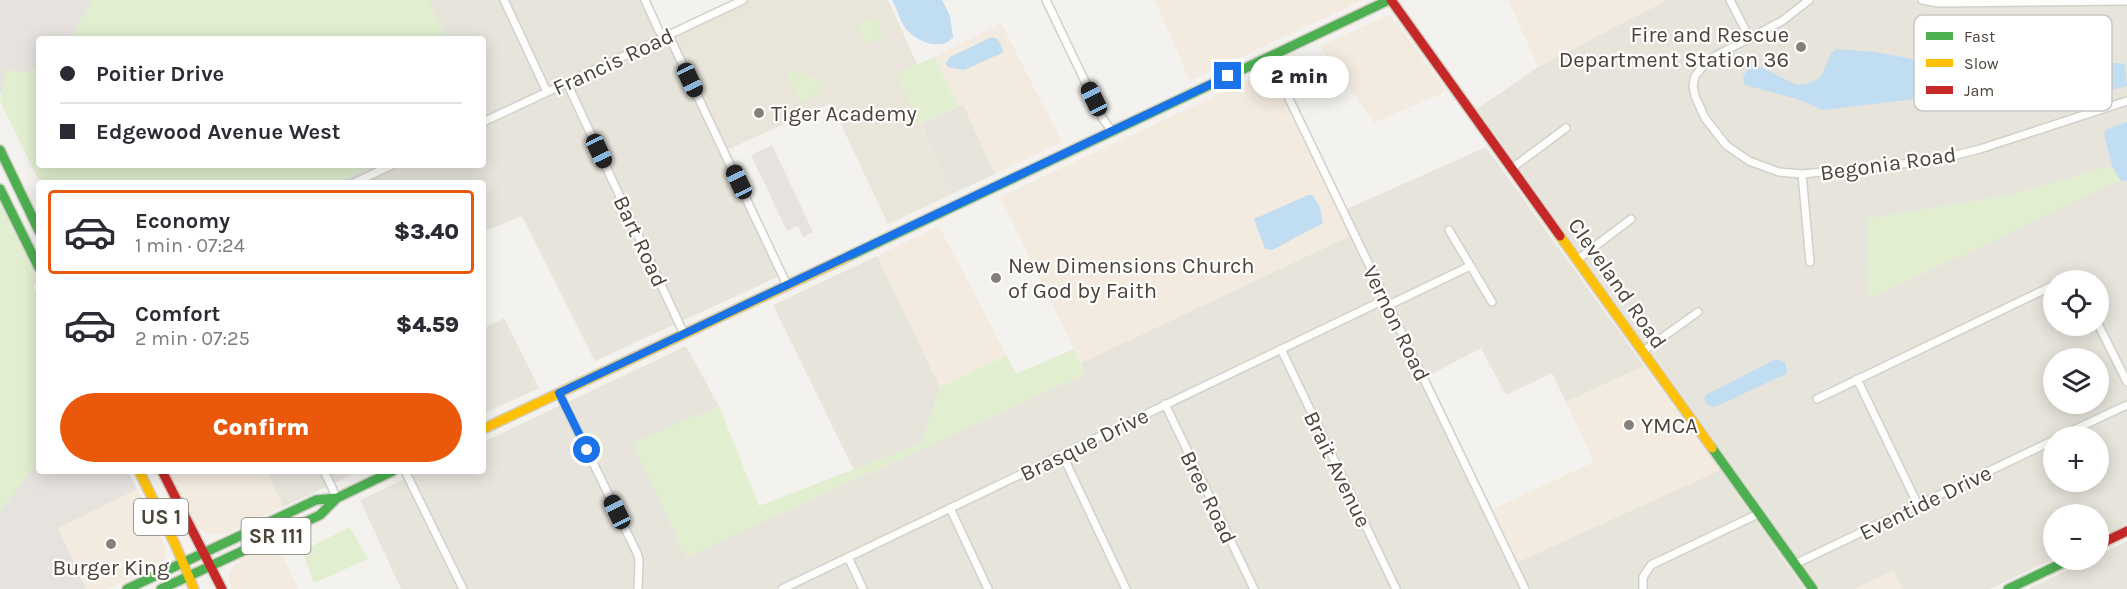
<!DOCTYPE html>
<meta charset="utf-8">
<style>
:root{--surface:#fff;--page:#f2f2f3;--text:#2b2b33;--muted:#7c7c81;--line:#e1e1e2;--accent:#ea580c}
body{margin:0;font-family:Karla,sans-serif;background:var(--page);color:var(--text);height:100vh;display:flex;flex-direction:column;font-size:22px;white-space:nowrap}
*{box-sizing:border-box;margin:0}
p{font-size:20px;color:var(--muted)}
.icon{flex:none;width:33px;height:33px;fill:none;stroke:currentColor;stroke-width:2;stroke-linecap:round;stroke-linejoin:round}
.map{position:relative;flex:1;overflow:hidden}
.details{position:absolute;left:36px;top:180px;width:450px;height:294px;display:flex;flex-direction:column;background:var(--surface);border-radius:6px;box-shadow:0 3px 15px #0003}
.details>*{flex:none}
.guide{position:absolute;left:36px;top:36px;width:450px;height:132px;border-radius:6px;box-shadow:0 3px 15px #0003;display:grid;align-content:center;height:132px;padding:0 24px;background:var(--surface)}
.buttons{position:absolute;left:2043px;top:270px;display:grid;gap:12px}
.buttons a{display:grid;place-items:center;width:66px;height:66px;border-radius:50%;background:var(--surface);box-shadow:0 3px 15px #0003;font-size:30px}
.end{position:absolute;width:27px;height:27px;margin:-14px;border:8px solid #1a73e8;background:#fff;box-shadow:0 0 0 3px #fff}
.from{border-radius:50%}
.bubble{position:absolute;height:42px;border-radius:21px;background:var(--surface);box-shadow:0 3px 15px #0003;font-size:20px;font-weight:800;line-height:42px;text-align:center}
.car{position:absolute;width:18px;height:36px;margin:-18px -9px;border-radius:8px;box-shadow:0 0 4px 2px #0007;background:linear-gradient(#222 24%,#8ab4d8 0 40%,#222 0 76%,#8ab4d8 0 86%,#222 0)}
.guide b{display:flex;align-items:center;gap:21px;height:57px;font-size:22px}
.guide b+b{border-top:2px solid var(--line)}
.guide i{width:15px;height:15px;background:var(--text)}
ul{padding:10px 0 0;list-style:none}
li{display:flex;align-items:center;gap:18px;height:84px;margin:0 12px 9px;padding:0 12px;border:3px solid transparent;border-radius:6px}
li div{flex:1}
li b{display:block;font-size:22px}
li em{font-style:normal;font-weight:800}
li.on{border-color:var(--accent)}
li>.icon{width:54px;height:54px;stroke-width:1.5}
.button{display:flex;gap:12px;margin-top:auto;padding:12px 24px}
.button a{flex:1;height:69px;border-radius:36px;background:var(--accent);color:#fff;font-size:24px;font-weight:800;line-height:69px;text-align:center}
.map>svg:first-child{display:block}
.residential{fill:#e7e4dc;fill-rule:evenodd}
.commercial{fill:#f3ebdf}
.industrial{fill:#e6e2de}
.education{fill:#eae5da}
.green{fill:#e1eecf}
.parking{fill:#e6e3df}
.water{fill:#c0ddf1}
.lines{fill:none;stroke-linecap:round;stroke-linejoin:round}
.street-casing{stroke:#d2d0cb;stroke-width:10}
.fast-casing{stroke:#d3cfc5;stroke-width:12}
.slow-casing{stroke:#d3cfc5;stroke-width:12}
.jam-casing{stroke:#d3cfc5;stroke-width:12}
.street{stroke:#fdfdfc;stroke-width:7}
.fast{stroke:#4caf50;stroke-width:9}
.slow{stroke:#ffc107;stroke-width:9}
.jam{stroke:#c62828;stroke-width:9}
.route{stroke:#1a73e8;stroke-width:8}
.poi-dot{fill:#868178;stroke:#fff;stroke-width:2}
.labels{text-anchor:middle;stroke-width:4.5;stroke-linejoin:round;paint-order:stroke}
.shield{fill:#fff;stroke:#817c74;stroke-width:1.5}
.shield-label{font-size:21px;font-weight:bold;fill:#4b4439}
.poi-label{font-size:22px;fill:#4b4439;stroke:#fff;text-anchor:start}
.street-label{font-size:22px;fill:#4b4439;stroke:#fff}
.key{fill:#fff;stroke:#c9c7c4;stroke-width:1.5}
.key-label{font-size:16px;fill:#4b4439}
</style>
<div class="map">
<svg width="2127" height="589" viewBox="0 0 2127 589">
<rect width="100%" height="100%" fill="#f4f2ee"/>
<path class="residential" d="M428,0H648L663,31L674,36L786,273L595,361L522,216L483,232V183H336L374,165H483V39H446Z
M1667,0H2127V122L2106,130L2104,133L2112,166L2007,196L1868,219L1869,299L2120,180L2127,181V524L2099,538L2098,514H2054L2053,559L1990,589H1902L1893,571L1855,589H1821L1477,109L1538,67ZM2054,280H2098V326H2054ZM2054,358H2098V404H2054ZM2054,436H2098V482H2054Z
M963,104L995,174L952,194L920,124Z
M1486,147L1644,366L1566,402L1552,373L1506,395L1481,348L1428,376L1518,562L1720,470L1804,589H401L360,500L422,471H483V442L686,346L719,406L633,443L686,557L1085,374L1081,363L1358,232L1347,209Z
M877,256L940,387L922,443L854,470L773,305Z
M504,318L539,388L483,414V325L485,328Z
M267,471H360L283,507Z
M2127,541V589H2028L2089,560H2098L2099,555Z"/>
<path class="commercial" d="M1155,0H1363L1190,81Z
M1508,0H1667L1538,67Z
M1389,15L1399,25L1446,91L1374,123L1320,46Z
M1001,23L1062,142L995,174L963,105L958,106L934,57Z
M1279,66L1358,232L1081,363L1000,197Z
M939,226L1007,356L940,387L877,256Z
M1644,366L1720,470L1518,562L1491,510L1594,462L1566,402Z
M168,471H267L283,507L225,534H208L198,528Z
M137,489L165,547V558L158,565L108,589H86L57,528Z
M277,543L298,589H232L229,581V573L233,567L241,560Z
M1893,571L1902,589H1855Z"/>
<path class="industrial" d="M0,0H92L71,39H39V66L28,72L0,94Z
M39,460V471H128L137,489L58,528L86,589H0V511Z"/>
<path class="education" d="M750,0H888L917,64L896,74L952,194L888,224L831,103L727,150L674,36Z"/>
<path class="green" d="M92,0H428L446,39H71Z
M876,17L884,35L865,44L857,25Z
M934,57L958,106L919,124L896,74Z
M39,66V165H374L336,183H40L0,101L6,70L28,72Z
M789,70L822,80L823,85L821,92L805,100H800L787,76Z
M2112,166L2120,180L1869,299L1868,219L2007,196Z
M0,203L39,283L33,286L39,300V460L0,511Z
M1074,349L1085,374L686,557L633,443L719,406L759,506L922,443L940,387L1007,356L1016,374Z
M350,527L368,559L314,583L302,551Z"/>
<path class="parking" d="M772,145L813,232L803,237L798,226L787,231L751,155Z"/>
<path class="water" d="M892,0H942L950,16L953,37C942,53 912,40 904,26C899,18 897,8 892,0Z
M992,37L998,39L1003,50L1002,53L964,70L948,67L946,63L950,57Z
M1836,49L1874,52L1929,62L2104,65L2116,63L2125,64L2127,86L2108,91L2099,90L2091,73L2006,75L1931,97L1823,110L1800,100L1745,85L1743,77L1751,64H1755L1796,85L1807,84L1820,78L1831,54Z
M2127,122V181L2120,180L2112,166L2104,134L2105,130Z
M1308,195H1312L1319,205L1323,223L1272,250L1265,249L1254,219Z
M1776,359L1785,362L1787,370L1786,374L1715,407L1706,404L1704,399L1706,395Z"/>
<g class="lines">
<defs>
<path id="street" d="M504,0L547,92
M645,0L659,31L671,40L787,285
M1046,0L1103,119L1112,131
M1730,0L1750,39
M1809,0L1782,21L1708,60L1695,76L1693,86L1695,96L1705,118L1726,145L1749,161L1779,172L1802,174L1932,161L1980,149L2127,101
M1922,0L1938,3L2127,1
M1269,57L1525,589
M567,83L684,334
M483,122L743,0
M1512,168L1566,128
M1802,174L1810,262
M354,183L392,165
M1449,230L1492,302
M1577,260L1631,219
M1389,305L1470,266
M2098,324L2127,382
M1281,349L1396,589
M1642,352L1698,312
M1857,379L1918,505
M559,393L637,553L639,560L638,589
M1817,399L2054,285
M1165,404L1254,589
M2061,436L2127,405
M1062,454L1126,589
M324,471L337,498
M405,471L463,589
M950,508L988,589
M848,557L863,589
M1795,564L2054,440
M782,589L1386,299
M1643,589V577L1651,565L1758,514"/>
<path id="fast" d="M0,150L39,231
M0,189L39,268
M847,257L1389,0
M1712,448L1813,589
M127,589L316,500L337,498
M161,589L320,515L337,498L393,471
M2008,589L2069,560"/>
<path id="slow" d="M1560,236L1712,448
M483,429L847,257
M139,471L175,544L194,589"/>
<path id="jam" d="M1391,0L1560,236
M162,471L222,589
M2098,545L2127,531"/>
</defs>
<use href="#street" class="street-casing"/>
<use href="#fast" class="fast-casing"/>
<use href="#slow" class="slow-casing"/>
<use href="#jam" class="jam-casing"/>
<use href="#street" class="street"/>
<use href="#fast" class="fast"/>
<use href="#slow" class="slow"/>
<use href="#jam" class="jam"/>
</g>
<g class="lines">
<path class="route" d="M587,450L559,393L1228,76"/>
</g>
<g class="poi-dot">
<circle cx="1801" cy="47" r="6"/>
<circle cx="759" cy="113" r="6"/>
<circle cx="996" cy="278" r="6"/>
<circle cx="1629" cy="425" r="6"/>
<circle cx="111" cy="544" r="6"/>
</g>
<g class="labels">
<g class="shield">
<rect x="134" y="499" width="54" height="36" rx="4.5"/>
<rect x="241.5" y="518" width="69" height="36" rx="4.5"/>
</g>
<g class="shield-label">
<text x="161" y="524">US 1</text>
<text x="276" y="543">SR 111</text>
</g>
<g class="poi-label">
<text x="1789" y="42" text-anchor="end">Fire and Rescue<tspan x="1789" dy="25">Department Station 36</tspan></text>
<text x="771" y="121">Tiger Academy</text>
<text x="1008" y="273">New Dimensions Church<tspan x="1008" dy="25">of God by Faith</tspan></text>
<text x="1641" y="433">YMCA</text>
<text x="111" y="575" text-anchor="middle">Burger King</text>
</g>
<g class="street-label">
<text transform="translate(613 61) rotate(-25)" y="8">Francis Road</text>
<text transform="translate(1888 163) rotate(-8)" y="8">Begonia Road</text>
<text transform="translate(641 241) rotate(65)" y="8">Bart Road</text>
<text transform="translate(1618 283) rotate(55)" y="8">Cleveland Road</text>
<text transform="translate(1397 323) rotate(64)" y="8">Vernon Road</text>
<text transform="translate(1084 444) rotate(-26)" y="8">Brasque Drive</text>
<text transform="translate(1338 469) rotate(64)" y="8">Brait Avenue</text>
<text transform="translate(1209 497) rotate(64)" y="8">Bree Road</text>
<text transform="translate(1925 502) rotate(-26)" y="8">Eventide Drive</text>
</g>
</g>
<rect x="1914" y="15" width="198" height="96" rx="9" class="key"/>
<rect x="1926" y="32" width="27" height="8" fill="#4caf50"/>
<rect x="1926" y="59" width="27" height="8" fill="#ffc107"/>
<rect x="1926" y="86" width="27" height="8" fill="#c62828"/>
<g class="key-label">
<text x="1964" y="42">Fast</text>
<text x="1964" y="69">Slow</text>
<text x="1964" y="96">Jam</text>
</g>
</svg>
<div class="buttons">
<a><svg class="icon" aria-label="locate" viewBox="0 0 24 24"><circle cx="12" cy="12" r="6"/><path d="M12 2v4M12 18v4M2 12h4M18 12h4"/></svg></a>
<a><svg class="icon" aria-label="layers" viewBox="0 0 24 24"><path d="M12 4l9 5-9 5-9-5zM3 14l9 5 9-5"/></svg></a>
<a>+</a>
<a>−</a>
</div>
<i class="end from" style="left:587px;top:450px"></i>
<i class="end" style="left:1228px;top:76px"></i>
<div class="bubble" style="left:1250px;top:56px;width:99px">2 min</div>
<i class="car" style="left:690px;top:80px;rotate:155deg"></i>
<i class="car" style="left:1094px;top:99px;rotate:334deg"></i>
<i class="car" style="left:599px;top:151px;rotate:155deg"></i>
<i class="car" style="left:739px;top:182px;rotate:335deg"></i>
<i class="car" style="left:617px;top:512px;rotate:334deg"></i>
<div class="guide">
<b><i class="from"></i>Poitier Drive</b>
<b><i></i>Edgewood Avenue West</b>
</div>
<section class="details">
<ul>
<li class="on"><svg class="icon" aria-label="car" viewBox="0 0 24 24"><path d="M5 17H2v-5l4-1 3-4h7l3 4 3 1v5h-3M9 17h6M6 11h13"/><circle cx="7" cy="17" r="2"/><circle cx="17" cy="17" r="2"/></svg><div><b>Economy</b><p>1 min · 07:24</p></div><em>$3.40</em></li>
<li><svg class="icon" aria-label="car" viewBox="0 0 24 24"><path d="M5 17H2v-5l4-1 3-4h7l3 4 3 1v5h-3M9 17h6M6 11h13"/><circle cx="7" cy="17" r="2"/><circle cx="17" cy="17" r="2"/></svg><div><b>Comfort</b><p>2 min · 07:25</p></div><em>$4.59</em></li>
</ul>
<div class="button"><a>Confirm</a></div>
</section>
</div>
